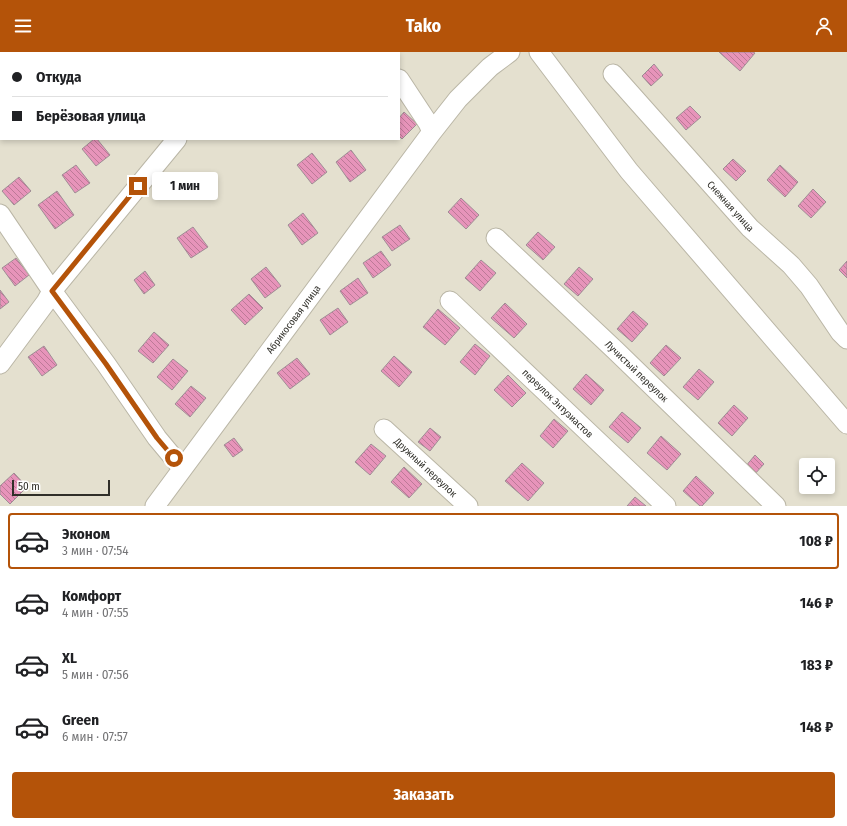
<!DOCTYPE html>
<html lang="ru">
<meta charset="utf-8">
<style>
:root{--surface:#fff;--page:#f6f6f6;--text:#202124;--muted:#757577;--line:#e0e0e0;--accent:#b45309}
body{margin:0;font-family:"Fira Sans Condensed",sans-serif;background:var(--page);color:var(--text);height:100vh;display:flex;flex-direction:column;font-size:15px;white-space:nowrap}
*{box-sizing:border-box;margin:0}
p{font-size:13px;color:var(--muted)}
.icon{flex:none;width:22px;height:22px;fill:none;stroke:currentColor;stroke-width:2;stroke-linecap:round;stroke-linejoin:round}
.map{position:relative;height:454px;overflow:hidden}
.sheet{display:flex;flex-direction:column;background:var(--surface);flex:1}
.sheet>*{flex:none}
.top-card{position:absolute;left:0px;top:0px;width:400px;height:88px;box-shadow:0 2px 6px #0003;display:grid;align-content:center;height:88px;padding:0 12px;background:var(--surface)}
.buttons{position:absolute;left:799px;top:406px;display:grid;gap:8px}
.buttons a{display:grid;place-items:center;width:36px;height:36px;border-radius:4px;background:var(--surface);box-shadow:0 2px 6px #0003;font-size:20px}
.scale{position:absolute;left:12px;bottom:10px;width:98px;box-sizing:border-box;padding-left:4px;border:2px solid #302f29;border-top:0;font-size:11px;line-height:14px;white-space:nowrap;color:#302f29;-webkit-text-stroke:3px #fff;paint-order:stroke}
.end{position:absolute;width:18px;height:18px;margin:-9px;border:5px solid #b45309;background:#fff;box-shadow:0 0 0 2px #fff}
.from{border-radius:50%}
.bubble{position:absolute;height:28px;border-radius:4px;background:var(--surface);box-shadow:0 2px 6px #0003;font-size:13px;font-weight:700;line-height:28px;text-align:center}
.top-card b{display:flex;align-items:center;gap:14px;height:38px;font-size:15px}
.top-card b+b{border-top:1px solid var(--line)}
.top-card i{width:10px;height:10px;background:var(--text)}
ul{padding:7px 0 0;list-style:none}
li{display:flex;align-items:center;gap:12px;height:56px;margin:0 8px 6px;padding:0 4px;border:2px solid transparent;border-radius:4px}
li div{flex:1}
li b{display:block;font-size:15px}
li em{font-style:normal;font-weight:700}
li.on{border-color:var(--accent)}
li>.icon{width:36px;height:36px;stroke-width:1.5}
.primary-button{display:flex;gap:8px;margin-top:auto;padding:8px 12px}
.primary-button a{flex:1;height:46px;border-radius:4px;background:var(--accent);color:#fff;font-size:16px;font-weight:700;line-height:46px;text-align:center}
header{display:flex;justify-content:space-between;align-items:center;height:52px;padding:0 12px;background:var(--accent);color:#fff;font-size:18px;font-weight:700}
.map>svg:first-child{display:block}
.building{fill:url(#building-back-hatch);stroke:#9f8e95}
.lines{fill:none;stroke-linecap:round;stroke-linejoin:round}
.minor-casing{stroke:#bab6a6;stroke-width:21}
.minor{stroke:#fff;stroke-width:19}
.route{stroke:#b45309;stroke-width:5}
.labels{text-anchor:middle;stroke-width:3;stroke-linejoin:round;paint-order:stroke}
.street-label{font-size:10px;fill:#302f29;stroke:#fff}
</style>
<header><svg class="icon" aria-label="menu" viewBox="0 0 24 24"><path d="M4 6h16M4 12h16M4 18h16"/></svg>Tako<svg class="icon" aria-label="person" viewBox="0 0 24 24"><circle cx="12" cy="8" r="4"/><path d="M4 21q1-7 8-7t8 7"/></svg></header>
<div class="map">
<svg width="847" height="454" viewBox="0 0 847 454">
<defs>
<pattern id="building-back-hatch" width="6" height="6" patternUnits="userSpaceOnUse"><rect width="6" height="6" fill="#e794ba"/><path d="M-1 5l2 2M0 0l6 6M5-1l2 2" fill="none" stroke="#bc7997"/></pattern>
</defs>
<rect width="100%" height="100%" fill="#e4e0cf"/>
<path class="building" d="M719,0H753L755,1L740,19Z
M654,12L663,23L651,34L642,24Z
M690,54L701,65L686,78L676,66Z
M404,60L417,72L402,87L399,84V66Z
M94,87H97L110,103L96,114L82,97Z
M351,98L366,118L350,130L336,110Z
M312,101L327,120L312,132L297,113Z
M733,107L746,119L736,129L723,117Z
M76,113L90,131L75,141L62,123Z
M780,113L798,130L785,145L767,128Z
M19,125L31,139L14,153L2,139Z
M813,137L826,150L811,166L798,154Z
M57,139L74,163L55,177L38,153Z
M461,146L479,163L466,177L448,160Z
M303,161L318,181L302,193L288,173Z
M400,173L410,187L392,199L382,185Z
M193,175L208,195L191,206L177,186Z
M538,180L555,195L543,208L526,193Z
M381,199L391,213L373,226L363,211Z
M16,206L29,223L15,234L2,216Z
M481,208L496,221L480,239L465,226Z
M847,209V226L839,218Z
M266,215L281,234L265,246L251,227Z
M579,215L593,227L578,244L564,232Z
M145,219L155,233L144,242L134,228Z
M358,226L368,241L350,253L340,239Z
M0,238L9,250L0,257Z
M249,242L263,256L245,273L231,258Z
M505,251L527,272L514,286L491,266Z
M338,256L348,270L330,283L320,268Z
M438,257L460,276L445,293L423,275Z
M633,259L648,272L632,290L617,277Z
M154,280L169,293L153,311L138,299Z
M475,292L490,304L475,323L460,310Z
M666,293L681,306L664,324L650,311Z
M44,294L57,313L42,324L28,305Z
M394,304L412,320L399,335L381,319Z
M297,306L310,322L290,337L277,321Z
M173,307L188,319L172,338L157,325Z
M699,317L714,330L698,348L683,335Z
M586,322L604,338L591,353L573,337Z
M508,323L526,341L512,355L494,338Z
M191,334L206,346L190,365L175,352Z
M734,353L748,366L732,384L718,371Z
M622,360L641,376L628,391L609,375Z
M554,367L568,379L553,396L540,384Z
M430,376L441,385L430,399L418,390Z
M661,384L681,402L667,418L647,401Z
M234,386L243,398L233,405L224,393Z
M371,392L386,404L370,423L355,410Z
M755,403L764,412L754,423L745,415Z
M522,411L544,431L528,449L505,429Z
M404,415L422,432L409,446L391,430Z
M14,421L27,435L10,452L0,442V434Z
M696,424L714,441L702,454H700L683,439Z
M635,445L646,454H627Z"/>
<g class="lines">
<defs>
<path id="minor" d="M381,0L382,1
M539,0L629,119L847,372
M247,1L248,0
M613,22L750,176L791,213L809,234L840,280L847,287
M399,27L428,71L432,80
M0,162L52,239L106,312L157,386L182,416
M496,186L615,298L776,454
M450,249L666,454
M0,312L46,250L52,239L177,87
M384,377L468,454
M155,454L432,80L458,47L490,15L510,0"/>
</defs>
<use href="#minor" class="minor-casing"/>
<use href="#minor" class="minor"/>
</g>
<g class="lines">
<path class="route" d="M138,134L52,239L106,312L157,386L174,406"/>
</g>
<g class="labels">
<g class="street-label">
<text transform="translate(731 154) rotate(48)" y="4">Снежная улица</text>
<text transform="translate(293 267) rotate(-53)" y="4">Абрикосовая улица</text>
<text transform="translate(637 319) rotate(44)" y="4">Лучистый переулок</text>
<text transform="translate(558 351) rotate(44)" y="4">переулок Энтузиастов</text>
<text transform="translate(426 415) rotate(43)" y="4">Дружный переулок</text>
</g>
</g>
</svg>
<div class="buttons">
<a><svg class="icon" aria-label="locate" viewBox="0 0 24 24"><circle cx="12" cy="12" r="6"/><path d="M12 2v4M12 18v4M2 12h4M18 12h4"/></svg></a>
</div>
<div class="scale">50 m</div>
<i class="end from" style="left:174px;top:406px"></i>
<i class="end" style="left:138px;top:134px"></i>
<div class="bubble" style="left:152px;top:120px;width:66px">1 мин</div>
<div class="top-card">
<b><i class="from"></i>Откуда</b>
<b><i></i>Берёзовая улица</b>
</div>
</div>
<section class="sheet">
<ul>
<li class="on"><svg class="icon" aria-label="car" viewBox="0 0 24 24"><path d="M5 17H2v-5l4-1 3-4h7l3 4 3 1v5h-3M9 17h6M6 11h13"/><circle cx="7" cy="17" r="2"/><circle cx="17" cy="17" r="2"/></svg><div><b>Эконом</b><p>3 мин · 07:54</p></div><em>108 ₽</em></li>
<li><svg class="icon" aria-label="car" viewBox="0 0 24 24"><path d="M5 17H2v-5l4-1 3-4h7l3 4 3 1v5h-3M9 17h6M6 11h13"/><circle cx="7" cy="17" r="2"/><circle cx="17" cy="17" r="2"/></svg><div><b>Комфорт</b><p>4 мин · 07:55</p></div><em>146 ₽</em></li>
<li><svg class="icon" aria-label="car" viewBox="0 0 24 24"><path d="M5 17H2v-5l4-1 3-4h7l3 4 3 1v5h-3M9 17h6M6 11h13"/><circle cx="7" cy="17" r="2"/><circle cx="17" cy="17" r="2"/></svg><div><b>XL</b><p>5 мин · 07:56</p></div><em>183 ₽</em></li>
<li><svg class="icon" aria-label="car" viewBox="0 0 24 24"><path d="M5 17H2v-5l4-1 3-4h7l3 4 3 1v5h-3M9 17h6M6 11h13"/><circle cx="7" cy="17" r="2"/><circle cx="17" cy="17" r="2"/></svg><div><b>Green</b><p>6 мин · 07:57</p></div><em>148 ₽</em></li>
</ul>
<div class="primary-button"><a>Заказать</a></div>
</section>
